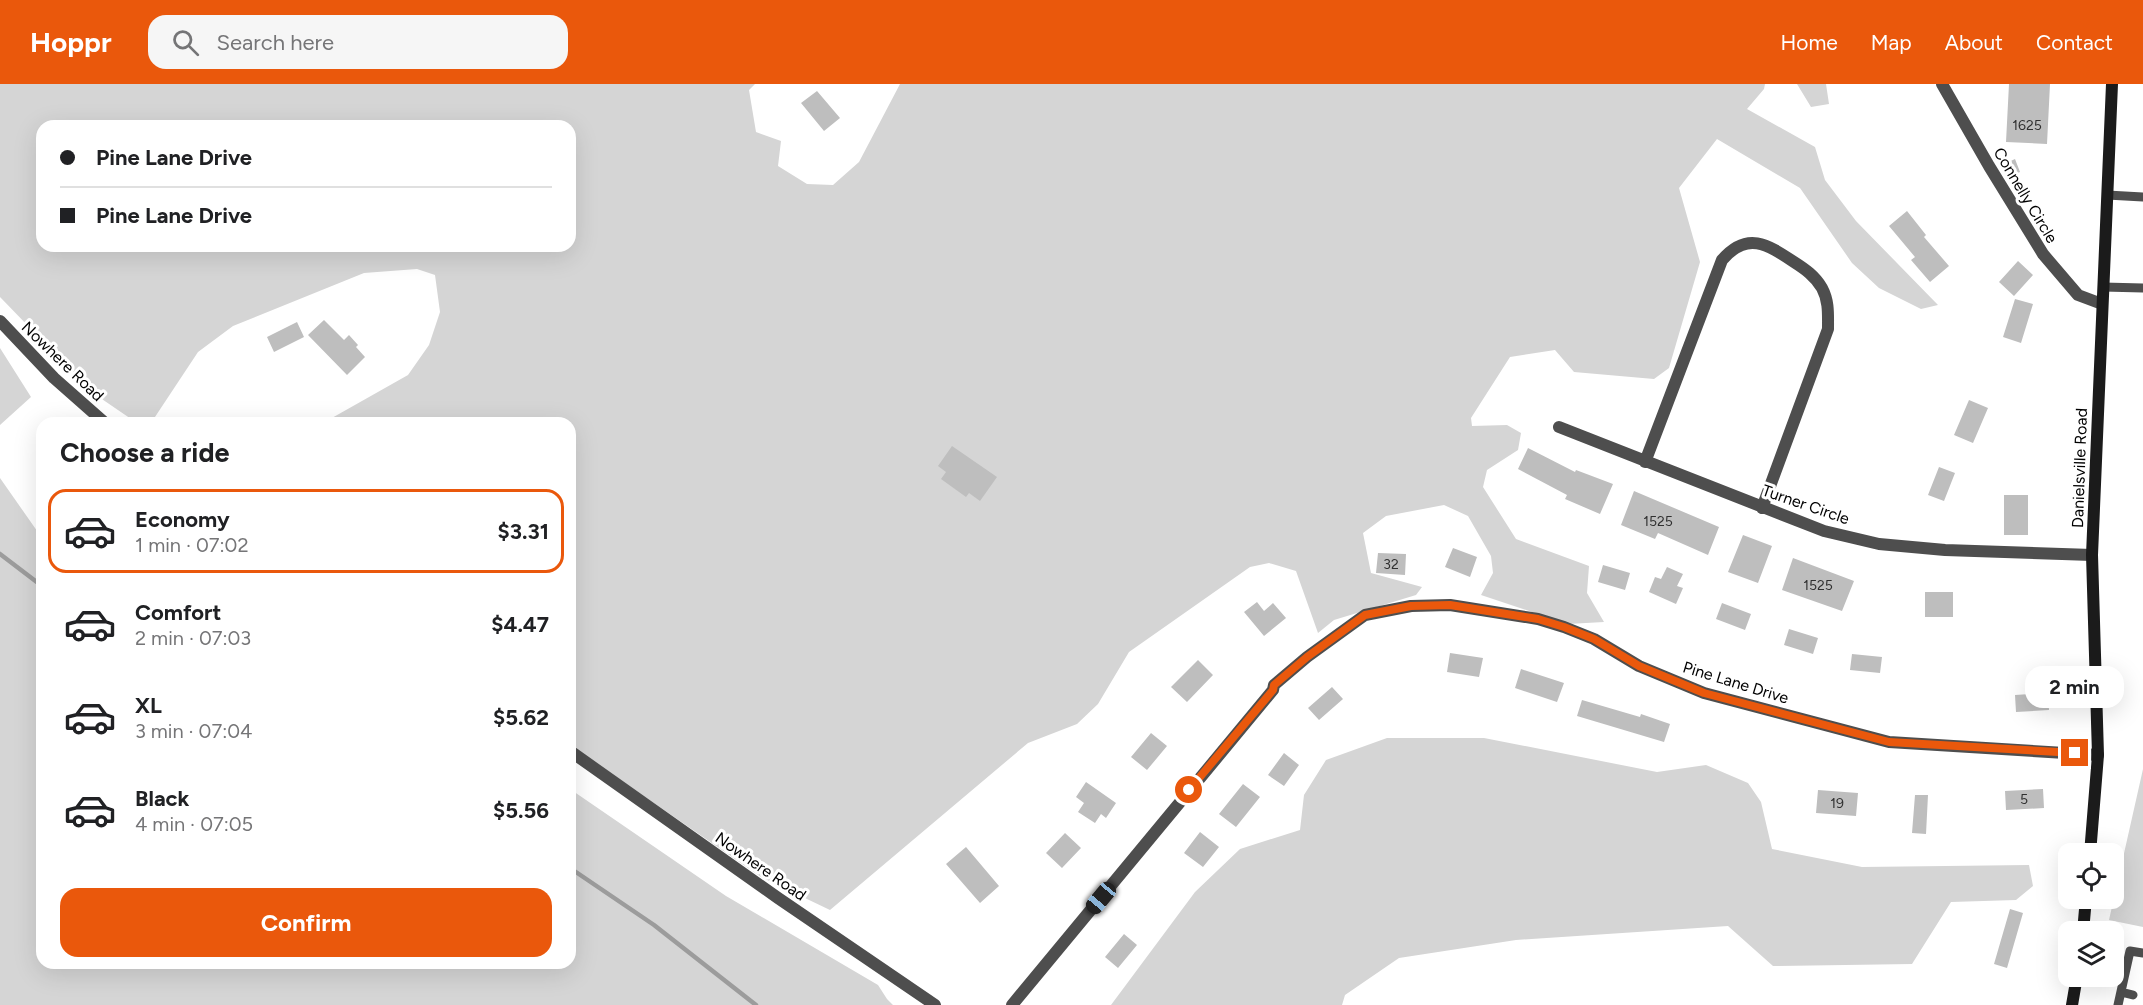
<!DOCTYPE html>
<meta charset="utf-8">
<style>
:root{--surface:#fff;--page:#f6f6f6;--text:#202124;--muted:#757577;--line:#e0e0e0;--accent:#ea580c}
body{margin:0;font-family:Figtree,sans-serif;background:var(--page);color:var(--text);height:100vh;display:flex;flex-direction:column;font-size:22px;white-space:nowrap}
*{box-sizing:border-box;margin:0}
p{font-size:20px;color:var(--muted)}
.icon{flex:none;width:33px;height:33px;fill:none;stroke:currentColor;stroke-width:2;stroke-linecap:round;stroke-linejoin:round}
.map{position:relative;flex:1;overflow:hidden}
.panel{position:absolute;left:36px;top:333px;width:540px;height:552px;display:flex;flex-direction:column;background:var(--surface);border-radius:18px;box-shadow:0 6px 24px #0002}
.panel>*{flex:none}
.banner{position:absolute;left:36px;top:36px;width:540px;height:132px;border-radius:18px;box-shadow:0 6px 24px #0002;display:grid;align-content:center;height:132px;padding:0 24px;background:var(--surface)}
.tools{position:absolute;left:2058px;top:759px;display:grid;gap:12px}
.tools a{display:grid;place-items:center;width:66px;height:66px;border-radius:12px;background:var(--surface);box-shadow:0 6px 24px #0002;font-size:30px}
.end{position:absolute;width:27px;height:27px;margin:-14px;border:8px solid #ea580c;background:#fff;box-shadow:0 0 0 3px #fff}
.from{border-radius:50%}
.bubble{position:absolute;height:42px;border-radius:18px;background:var(--surface);box-shadow:0 6px 24px #0002;font-size:20px;font-weight:700;line-height:42px;text-align:center}
.car{position:absolute;width:18px;height:36px;margin:-18px -9px;border-radius:8px;box-shadow:0 0 4px 2px #0007;background:linear-gradient(#222 24%,#8ab4d8 0 40%,#222 0 76%,#8ab4d8 0 86%,#222 0)}
.banner b{display:flex;align-items:center;gap:21px;height:57px;font-size:22px}
.banner b+b{border-top:2px solid var(--line)}
.banner i{width:15px;height:15px;background:var(--text)}
ul{padding:0;list-style:none}
li{display:flex;align-items:center;gap:18px;height:84px;margin:0 12px 9px;padding:0 12px;border:3px solid transparent;border-radius:18px}
li div{flex:1}
li b{display:block;font-size:22px}
li em{font-style:normal;font-weight:700}
li.selected{border-color:var(--accent)}
li>.icon{width:54px;height:54px;stroke-width:1.5}
h2{padding:0 24px;font-size:27px;line-height:72px}
.button{display:flex;gap:12px;margin-top:auto;padding:12px 24px}
.button a{flex:1;height:69px;border-radius:18px;background:var(--accent);color:#fff;font-size:24px;font-weight:700;line-height:69px;text-align:center}
header{display:flex;align-items:center;gap:36px;box-sizing:border-box;height:84px;padding:0 30px;background:var(--accent);color:#fff}
header strong{font-size:28px}
nav{display:flex;gap:33px;margin-inline-start:auto;font-size:21px}
.search{width:420px;height:54px;background:var(--page);display:flex;align-items:center;gap:15px;box-sizing:border-box;padding:0 21px;border-radius:18px;color:var(--muted);font-size:22px}
.map>svg:first-child{display:block}
.green{fill:#d5d5d5;fill-rule:evenodd}
.lines{fill:none;stroke-linecap:round;stroke-linejoin:round}
.stream{stroke:#9c9c9c;stroke-width:4.5}
.building{fill:#bebebe}
.service{stroke:#4e4e4e;stroke-width:9}
.minor{stroke:#4e4e4e;stroke-width:12}
.tertiary{stroke:#4e4e4e;stroke-width:12}
.secondary{stroke:#1b1b1b;stroke-width:12}
.route{stroke:#ea580c;stroke-width:8}
.labels{text-anchor:middle;stroke-width:6;stroke-linejoin:round;paint-order:stroke}
.number-label{font-size:14px;fill:#303030}
.street-label{font-size:16px;fill:#000;stroke:#fff}
</style>
<header>
<strong>Hoppr</strong>
<div class="search"><svg class="icon" aria-label="search" viewBox="0 0 24 24"><circle cx="10" cy="10" r="6"/><path d="M15 15l6 6"/></svg>Search here</div>
<nav><a>Home</a><a>Map</a><a>About</a><a>Contact</a></nav>
</header>
<div class="map">
<svg width="2143" height="921" viewBox="0 0 2143 921">
<rect width="100%" height="100%" fill="#fff"/>
<path class="green" d="M0,0H755L749,6L756,48L781,57L778,82L807,100L833,101L859,78L900,0H1765L1764,5L1747,25L1815,63L1825,96L1856,137L1938,221L1921,225L1879,204L1852,179L1800,104L1717,55L1679,104L1700,178L1669,284L1654,295L1574,288L1555,266L1510,273L1471,334L1472,342L1507,341L1521,349L1518,366L1487,386L1483,403L1516,455L1589,482L1587,509L1604,538L1568,540L1481,511L1493,489L1491,472L1468,432L1444,421L1386,432L1363,449L1371,489L1422,503L1416,511L1334,536L1318,549L1296,487L1269,479L1250,483L1129,568L1098,620L1077,640L1028,659L830,826L761,793L570,661V339H323L408,291L429,261L440,228L435,191L417,185L364,189L233,242L198,268L151,339H137L93,309L0,213ZM42,42H570V162H42Z
M1797,0H1826L1829,20L1811,23Z
M0,264L31,313L0,341Z
M0,394L42,454V879H570V705L726,812L878,901L887,915L893,921H0Z
M1387,654H1484L1657,688L1706,681L1748,699L1761,718L1772,765L1862,783L2029,781L2033,802L2016,816L1951,818L1912,880L1773,882L1728,842L1516,856L1399,874L1345,911L1342,921H1111L1195,808L1240,765L1300,746L1304,711L1326,676Z
M2143,685V843L2109,836Z"/>
<g class="lines">
<path class="stream" d="M0,470L42,502
M570,784L654,841L756,921"/>
</g>
<path class="building" d="M2009,0H2050L2047,60L2006,58Z
M817,7L840,34L824,47L801,19Z
M2015,75L2020,88L2007,94L2002,81Z
M1907,127L1926,151L1924,153L1949,182L1930,198L1911,176L1915,173L1889,142Z
M2018,177L2033,191L2014,212L1999,198Z
M2015,215L2033,220L2021,259L2003,253Z
M324,236L344,256L349,251L358,261L356,263L365,273L347,291L308,251Z
M297,238L304,253L274,268L267,253Z
M1969,316L1988,324L1973,359L1954,351Z
M952,362L997,393L980,417L969,409L966,413L941,395L946,388L938,382Z
M1528,364L1575,388L1576,386L1613,400L1600,430L1565,415L1567,411L1518,385Z
M1939,383L1955,389L1944,417L1928,411Z
M1634,407L1719,443L1708,471L1658,449L1655,455L1621,441Z
M2004,411H2028V451H2004Z
M1743,451L1772,462L1758,499L1728,488Z
M1453,464L1477,473L1470,493L1445,483Z
M1378,469L1406,470L1405,491L1376,489Z
M1793,474L1854,497L1842,527L1782,506Z
M1603,481L1630,489L1625,506L1598,498Z
M1667,483L1683,490L1677,502L1683,504L1676,520L1649,508L1655,493L1661,495Z
M1925,508H1953V533H1925Z
M1257,518L1264,527L1273,519L1286,534L1264,552L1244,528Z
M1722,519L1751,530L1745,546L1716,535Z
M1789,545L1818,554L1813,570L1784,561Z
M1450,569L1483,574L1479,593L1447,588Z
M1852,570L1882,573L1880,589L1850,586Z
M1198,576L1213,591L1187,618L1171,603Z
M1521,585L1564,599L1557,618L1515,604Z
M1332,603L1343,615L1319,636L1308,624Z
M2048,609L2049,626L2016,628L2015,611Z
M1582,616L1640,633L1641,630L1670,640L1664,658L1577,632Z
M1151,649L1167,662L1147,686L1131,673Z
M1284,669L1299,681L1284,702L1268,691Z
M1086,698L1116,719L1106,734L1101,730L1095,739L1078,728L1084,719L1076,713Z
M1243,700L1260,713L1236,743L1219,730Z
M2043,705L2044,724L2006,726L2005,707Z
M1818,706L1858,709L1856,732L1816,729Z
M1915,711H1928L1926,750L1912,749Z
M1200,748L1219,763L1203,783L1184,769Z
M1065,749L1081,764L1062,784L1046,769Z
M966,763L999,802L980,819L946,780Z
M2010,825L2023,829L2007,884L1994,880Z
M1124,850L1137,861L1118,884L1105,873Z"/>
<g class="lines">
<path class="service" d="M2107,111L2143,113
M2103,203L2143,204
M2121,908L2133,911
M2118,921L2130,867L2143,869"/>
<path class="minor" d="M1942,0L1989,82L2043,170L2078,211L2102,220
M1559,343L1824,447L1879,460L1945,466L2092,471
M1645,378L1722,176C1747,147 1767,160 1794,178C1805,185 1815,192 1822,204C1829,217 1828,230 1828,245L1762,424
M1012,921L1273,606L1274,601L1307,573L1365,531L1411,522L1450,521L1538,535L1564,543L1594,555L1639,582L1704,609L1889,658L2098,671"/>
<path class="tertiary" d="M0,237L54,294L105,339
M570,667L778,814L935,921"/>
<path class="secondary" d="M2090,770L2098,671L2092,471L2112,0
M2083,848L2086,814
M2072,921L2077,892"/>
</g>
<g class="lines">
<path class="route" d="M1189,706L1273,606L1274,601L1307,573L1365,531L1411,522L1450,521L1538,535L1564,543L1594,555L1639,582L1704,609L1889,658L2075,669"/>
</g>
<g class="labels">
<g class="number-label">
<text x="2027" y="46">1625</text>
<text x="1658" y="442">1525</text>
<text x="1391" y="485">32</text>
<text x="1818" y="506">1525</text>
<text x="2024" y="720">5</text>
<text x="1837" y="724">19</text>
</g>
<g class="street-label">
<text transform="translate(2026 111) rotate(59)" y="6">Connelly Circle</text>
<text transform="translate(63 277) rotate(44)" y="6">Nowhere Road</text>
<text transform="translate(2079 384) rotate(-88)" y="6">Danielsville Road</text>
<text transform="translate(1806 420) rotate(19)" y="6">Turner Circle</text>
<text transform="translate(1736 598) rotate(17)" y="6">Pine Lane Drive</text>
<text transform="translate(761 782) rotate(35)" y="6">Nowhere Road</text>
</g>
</g>
</svg>
<div class="tools">
<a><svg class="icon" aria-label="locate" viewBox="0 0 24 24"><circle cx="12" cy="12" r="6"/><path d="M12 2v4M12 18v4M2 12h4M18 12h4"/></svg></a>
<a><svg class="icon" aria-label="layers" viewBox="0 0 24 24"><path d="M12 4l9 5-9 5-9-5zM3 14l9 5 9-5"/></svg></a>
</div>
<i class="end from" style="left:1189px;top:706px"></i>
<i class="end" style="left:2075px;top:669px"></i>
<div class="bubble" style="left:2025px;top:582px;width:99px">2 min</div>
<i class="car" style="left:1101px;top:814px;rotate:220deg"></i>
<div class="banner">
<b><i class="from"></i>Pine Lane Drive</b>
<b><i></i>Pine Lane Drive</b>
</div>
<section class="panel">
<h2>Choose a ride</h2>
<ul>
<li class="selected"><svg class="icon" aria-label="car" viewBox="0 0 24 24"><path d="M5 17H2v-5l4-1 3-4h7l3 4 3 1v5h-3M9 17h6M6 11h13"/><circle cx="7" cy="17" r="2"/><circle cx="17" cy="17" r="2"/></svg><div><b>Economy</b><p>1 min · 07:02</p></div><em>$3.31</em></li>
<li><svg class="icon" aria-label="car" viewBox="0 0 24 24"><path d="M5 17H2v-5l4-1 3-4h7l3 4 3 1v5h-3M9 17h6M6 11h13"/><circle cx="7" cy="17" r="2"/><circle cx="17" cy="17" r="2"/></svg><div><b>Comfort</b><p>2 min · 07:03</p></div><em>$4.47</em></li>
<li><svg class="icon" aria-label="car" viewBox="0 0 24 24"><path d="M5 17H2v-5l4-1 3-4h7l3 4 3 1v5h-3M9 17h6M6 11h13"/><circle cx="7" cy="17" r="2"/><circle cx="17" cy="17" r="2"/></svg><div><b>XL</b><p>3 min · 07:04</p></div><em>$5.62</em></li>
<li><svg class="icon" aria-label="car" viewBox="0 0 24 24"><path d="M5 17H2v-5l4-1 3-4h7l3 4 3 1v5h-3M9 17h6M6 11h13"/><circle cx="7" cy="17" r="2"/><circle cx="17" cy="17" r="2"/></svg><div><b>Black</b><p>4 min · 07:05</p></div><em>$5.56</em></li>
</ul>
<div class="button"><a>Confirm</a></div>
</section>
</div>
